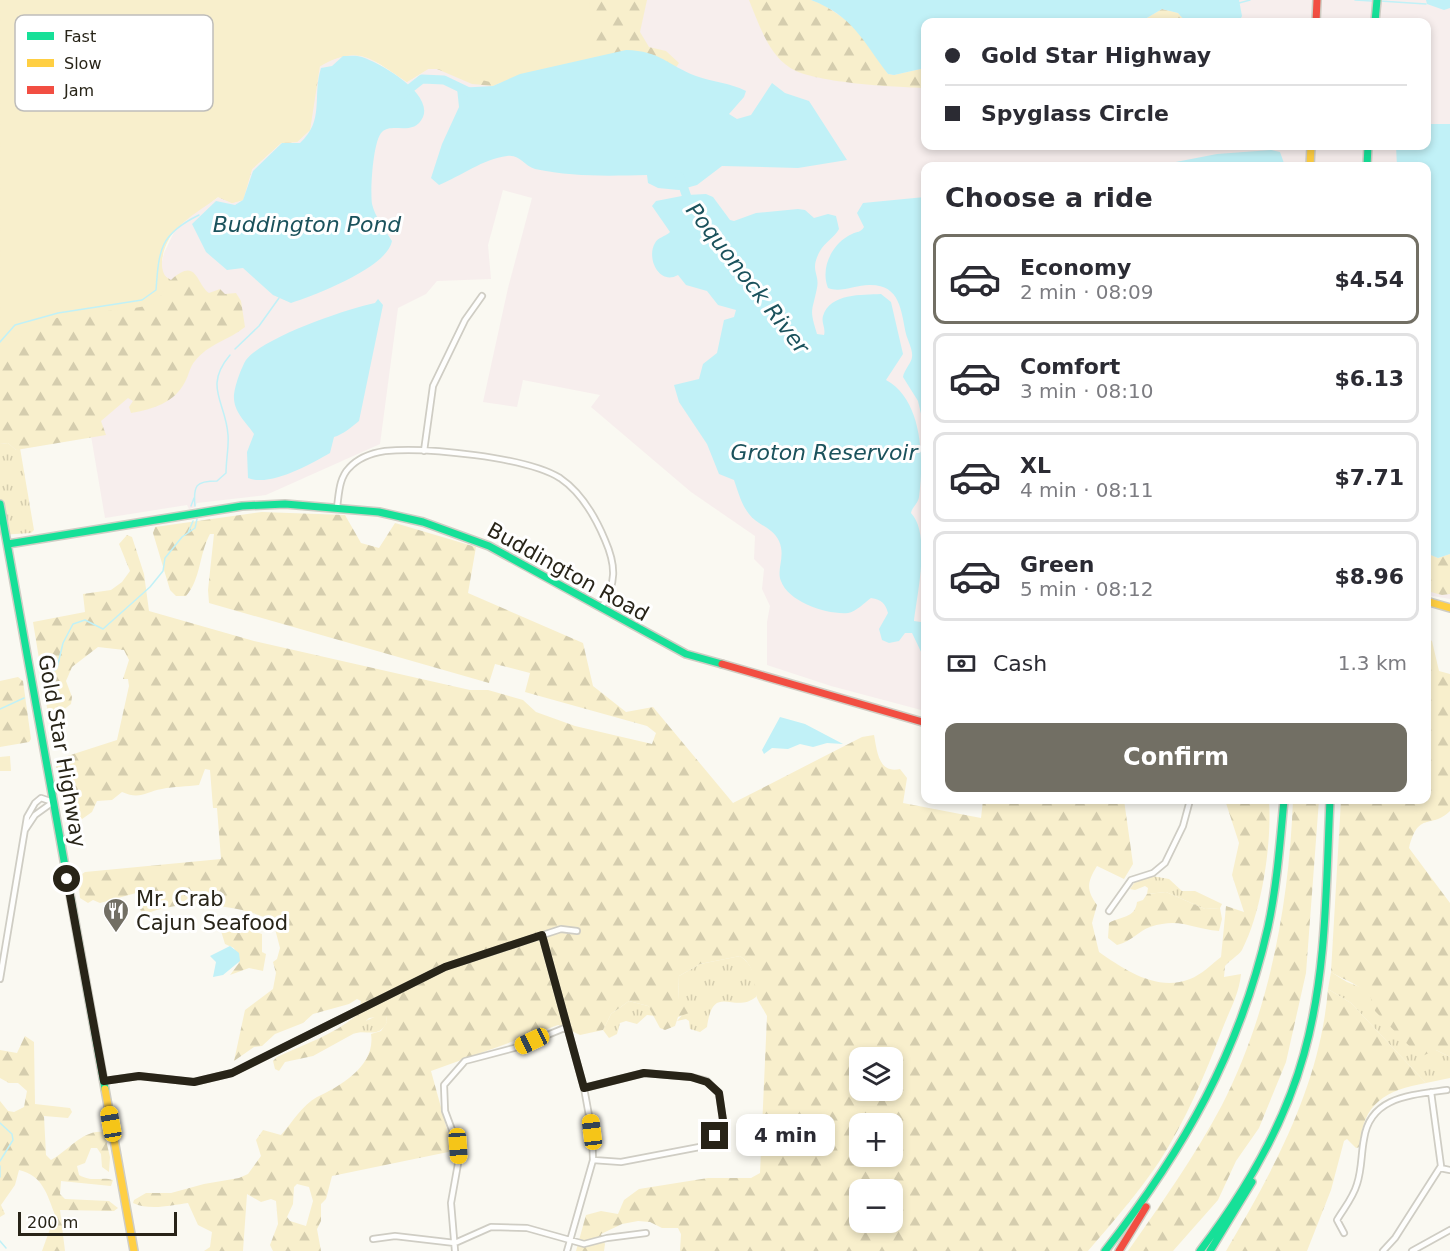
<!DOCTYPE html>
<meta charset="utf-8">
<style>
:root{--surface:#fff;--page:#f2f2f3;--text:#2b2b33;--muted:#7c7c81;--line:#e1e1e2;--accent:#726f64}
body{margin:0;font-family:"DejaVu Sans",sans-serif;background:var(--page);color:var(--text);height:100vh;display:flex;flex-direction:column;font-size:22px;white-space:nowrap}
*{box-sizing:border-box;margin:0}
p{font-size:20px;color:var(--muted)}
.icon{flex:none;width:33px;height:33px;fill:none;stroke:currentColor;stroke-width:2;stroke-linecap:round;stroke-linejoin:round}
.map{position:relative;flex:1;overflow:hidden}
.side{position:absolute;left:921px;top:162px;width:510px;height:642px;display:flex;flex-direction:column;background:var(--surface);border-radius:12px;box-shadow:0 3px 9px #0003}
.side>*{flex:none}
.hud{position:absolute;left:921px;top:18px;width:510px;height:132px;border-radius:12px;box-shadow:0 3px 9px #0003;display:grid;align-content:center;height:132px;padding:0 24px;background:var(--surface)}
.fabs{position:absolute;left:849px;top:1047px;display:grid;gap:12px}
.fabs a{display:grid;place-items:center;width:54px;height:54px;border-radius:12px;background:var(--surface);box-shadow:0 3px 9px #0003;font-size:30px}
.scale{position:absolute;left:18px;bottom:15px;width:159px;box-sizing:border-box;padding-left:6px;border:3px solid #282418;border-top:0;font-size:16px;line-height:21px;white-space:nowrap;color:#282418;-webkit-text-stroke:4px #fff;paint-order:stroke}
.end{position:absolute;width:27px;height:27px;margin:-14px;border:8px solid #282418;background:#fff;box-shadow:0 0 0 3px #fff}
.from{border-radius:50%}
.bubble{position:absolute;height:42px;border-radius:12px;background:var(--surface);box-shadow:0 3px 9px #0003;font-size:20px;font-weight:700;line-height:42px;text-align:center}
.car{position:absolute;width:18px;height:36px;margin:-18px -9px;border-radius:8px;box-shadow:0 0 4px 2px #0007;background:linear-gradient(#f5c518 24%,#345 0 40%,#f5c518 0 76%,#345 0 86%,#f5c518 0)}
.hud b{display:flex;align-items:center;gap:21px;height:57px;font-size:22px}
.hud b+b{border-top:2px solid var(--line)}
.hud i{width:15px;height:15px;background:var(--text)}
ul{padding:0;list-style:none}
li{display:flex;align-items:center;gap:18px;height:90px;margin:0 12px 9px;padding:0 12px;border:3px solid var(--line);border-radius:12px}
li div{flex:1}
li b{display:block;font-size:22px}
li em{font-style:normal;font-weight:700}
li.current{border-color:var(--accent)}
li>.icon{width:54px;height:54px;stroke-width:1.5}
h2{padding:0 24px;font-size:27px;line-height:72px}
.pay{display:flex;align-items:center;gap:15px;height:66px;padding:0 24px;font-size:22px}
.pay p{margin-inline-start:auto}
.primary-button{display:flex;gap:12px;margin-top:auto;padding:12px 24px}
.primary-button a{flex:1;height:69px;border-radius:12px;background:var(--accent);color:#fff;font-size:24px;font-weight:700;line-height:69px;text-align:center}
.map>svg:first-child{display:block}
.industrial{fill:#f7eeed;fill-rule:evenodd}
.grass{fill:url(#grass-tufts)}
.forest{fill:url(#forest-firs);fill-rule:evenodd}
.cemetery{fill:url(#cemetery-stones)}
.park{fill:#f8efcc}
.water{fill:#c1f1f7}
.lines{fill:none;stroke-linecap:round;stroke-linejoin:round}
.stream{stroke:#c1f1f7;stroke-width:1.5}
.river{stroke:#c1f1f7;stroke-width:9}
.street-casing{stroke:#cfcdc4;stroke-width:8}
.fast-casing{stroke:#cfcdc4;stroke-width:10}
.slow-casing{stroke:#cfcdc4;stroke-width:10}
.jam-casing{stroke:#cfcdc4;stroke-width:10}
.street{stroke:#fefefd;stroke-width:4.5}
.fast{stroke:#16e098;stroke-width:7}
.slow{stroke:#ffcf43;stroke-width:7}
.jam{stroke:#f24e42;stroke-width:7}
.route{stroke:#282418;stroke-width:8}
.labels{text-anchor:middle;stroke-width:6;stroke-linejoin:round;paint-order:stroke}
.street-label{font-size:21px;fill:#282418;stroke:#fff}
.poi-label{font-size:21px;fill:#282418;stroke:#fff;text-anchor:start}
.water-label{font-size:22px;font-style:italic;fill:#1b525c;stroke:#fff}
.key{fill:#fff;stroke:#bebdba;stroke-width:1.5}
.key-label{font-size:16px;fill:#282418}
</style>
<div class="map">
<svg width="1450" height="1251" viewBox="0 0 1450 1251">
<defs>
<pattern id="grass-tufts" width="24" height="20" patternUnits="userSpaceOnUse" patternTransform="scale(1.5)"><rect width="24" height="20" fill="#f8efcc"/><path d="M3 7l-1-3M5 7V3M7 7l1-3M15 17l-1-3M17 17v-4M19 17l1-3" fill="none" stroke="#d5cdae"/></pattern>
<pattern id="forest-firs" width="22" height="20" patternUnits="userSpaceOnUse" patternTransform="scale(1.5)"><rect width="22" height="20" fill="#f8efcc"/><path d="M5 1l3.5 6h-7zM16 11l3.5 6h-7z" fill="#d5cdae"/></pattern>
<pattern id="cemetery-stones" width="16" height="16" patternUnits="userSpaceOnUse" patternTransform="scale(1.5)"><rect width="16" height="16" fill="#f8efcc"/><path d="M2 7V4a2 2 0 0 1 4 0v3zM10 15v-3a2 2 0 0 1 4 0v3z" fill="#d5cdae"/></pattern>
</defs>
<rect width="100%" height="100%" fill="#faf9f2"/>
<path class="industrial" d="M589,0H1450V599L1427,595L1426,166H926L925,711L831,686L767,665V622L770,606L762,589L764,569L754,559L755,536L691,492L591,407L600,395L523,380L517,407L483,402L508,288L532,198L503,190L488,245L491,279L437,281L426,294L398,308L380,444L266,495L197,503L195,507L189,509L187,505L105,518L91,436L16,450L8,443L0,444V348L163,275L161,266L164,253L175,230L185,218L219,197L232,203L245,188L252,169L281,143L297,142L310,130L319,66L344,54L358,55L371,59L407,82L428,69H437ZM926,22H1426V146H926Z"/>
<path class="grass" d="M8,443L16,450L20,448L34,530L31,533L0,535V444Z
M1152,876L1169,879L1182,891H1195L1218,902L1222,904L1220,908L1205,909L1166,892L1147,894L1148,888L1145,886L1135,890L1130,889L1136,880Z
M740,956C754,965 757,981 756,997C734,1015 713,981 707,1027L700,1032L690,1029L689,1021L686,1019L677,1021L684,1013L678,1000L679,976L700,964Z
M1331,972L1347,982L1365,989L1375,1003L1436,1050L1450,1057V1078L1426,1083L1351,1003L1328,989Z
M629,1001L648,1006L656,1016L647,1015L637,1024L626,1021L620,1023L617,1034L609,1038L603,1030L611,1014Z
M379,1015L386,1016L387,1022C378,1040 366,1028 353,1034L361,1023Z"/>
<path class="forest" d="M0,0H647L640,32L649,47L666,51L679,63L675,69L520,74L493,86L472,84L437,69H428L407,82C373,59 359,43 320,66L310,130L297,142L281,143L252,169L243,200L232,203L218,197C192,217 154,234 163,275L171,280C197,256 196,284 209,293L220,289L225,294L236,293L241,301L245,327C229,340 208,344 195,361C190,366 189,375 185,382C174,403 153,409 131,413L129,407L133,401L128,398L101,421L106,435L16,450L8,443L0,444Z
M749,0H811L824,5L855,26L888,74L894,75L925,68V88C896,87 810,83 789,67C768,53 758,22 749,0Z
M1162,9L1178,13L1186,22H1140Z
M262,512L345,515L361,543L379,548L395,523L476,547L468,593L583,643L593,686L626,712L653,707L733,803L862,737L874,735C877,750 878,774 900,769L907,778L903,803L981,818L983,800H1124L1133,864L1124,879L1097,866C1087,882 1086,890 1097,905L1092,923L1099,952C1125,970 1157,992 1190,979C1201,975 1212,964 1221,957L1226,906L1244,912L1232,875L1239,843L1225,800H1269C1272,843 1262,912 1242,950C1238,956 1230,960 1225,966L1224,977L1241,974C1239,995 1229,1011 1222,1030C1205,1075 1185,1122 1159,1162C1138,1193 1113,1222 1088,1251H680L681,1234L678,1228H662L650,1222L638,1221L622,1224L601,1234L605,1244L604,1251H576L586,1215L601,1211L618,1214L624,1200L639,1189L708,1178H751L760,1173L767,1016C764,1010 757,1000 756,995C754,979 754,965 740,956L700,964L679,976L678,1000L688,1001L691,1009L689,1013L678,1017L675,1026L665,1030L660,1028L648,1006L629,1001L611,1014L603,1030L580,1035L558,1025L431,1071L453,1151L332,1176L326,1199L321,1204V1221L317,1229L321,1251H273L270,1245L278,1224L276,1201L271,1199L261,1202L247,1194L243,1251H204L210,1247L212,1232L198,1225L188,1203C172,1205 150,1211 133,1203L134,1200L146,1193H171L204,1184L239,1178L248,1174L261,1156L256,1140L263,1130L281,1135C292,1123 302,1105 317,1097C341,1086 376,1065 371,1034L381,1031L387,1022L386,1016L369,1018L353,1034L313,1056L285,1062L279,1071L275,1069L273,1061L277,1057C305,1044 336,1034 359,1013L361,1001L357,999L349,1004L313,1014L303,1023L275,1034L262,1046L254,1047L234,1061L245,1010L273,989L276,973L273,962L277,959L280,948L273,921C237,903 175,898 142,916L136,893L100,903L93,900L88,903L80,898L78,877L85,872L221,859L217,808H213L210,770L205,769L199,785C187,787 174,786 162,789C145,792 140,800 122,792L112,800L97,801L92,812L68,829L55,760L117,740L129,686L128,679H123L129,660L124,650L98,647L72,667L66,681L72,697L71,704L58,714L51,732L33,622L85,612L83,594L111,590L122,582L130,571L119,544L127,535L132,537L144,574L149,611L254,641L470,690H488L523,700L536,712L575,726L652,744L656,733L647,726L525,692L530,673L495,664L489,683L209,603L208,590L214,534H210C199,554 201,579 186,596H176L170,590L153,533L155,527ZM860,1058H892V1090H860ZM860,1124H892V1156H860ZM297,1184L309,1187L313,1201L306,1226L290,1221L287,1217L293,1204L294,1187ZM860,1190H892V1222H860Z
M1426,553L1438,558L1450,554V594L1442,595L1427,591Z
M1427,639L1432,641L1439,671L1450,674V811C1430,830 1419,810 1409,848L1450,903V1057L1436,1050L1420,1057L1375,1011C1373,987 1348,983 1331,972L1341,800H1426Z
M18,677L23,681L31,739L29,742L0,747V681Z
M1293,800H1319L1306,973L1286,1062L1259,1128L1236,1161L1218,1200L1173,1251H1128C1161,1204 1195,1156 1222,1105C1270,1011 1289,903 1293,800Z
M1166,892L1205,909L1220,908L1222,919L1219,931C1191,929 1181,917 1150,927C1138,931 1133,941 1117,945L1108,938L1109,923C1120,916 1135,919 1137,902L1143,900L1147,894Z
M234,925L262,934V952L266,954L263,971L249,968L230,975L239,963L234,948L225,944L221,931L225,926Z
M1328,989L1351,1003L1426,1083C1386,1090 1362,1103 1360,1147L1356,1148L1347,1139L1344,1141L1331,1190L1307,1251H1226C1274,1169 1320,1086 1328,989Z
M25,1036L34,1042L35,1104L70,1108L72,1112L68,1118L44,1116L46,1155L51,1160C68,1151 83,1129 104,1132L110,1157L109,1172L102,1167L101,1154L97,1148H91L85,1163L77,1166L79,1175C94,1183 101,1176 113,1180L111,1186L61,1181L60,1194L65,1199L109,1201L118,1208L114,1211L60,1210L65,1251H42L55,1215C47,1194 43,1176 19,1170L15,1185L1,1205L5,1214L0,1217V1101L8,1111L14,1112L24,1107L27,1091L18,1083H9L0,1078V1050L17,1053Z"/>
<path class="cemetery" d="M10,756L11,771H0V757Z"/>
<path class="park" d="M0,0H589L595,71L535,83L490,82L437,69H428L407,82C372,60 360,43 319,67L310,130L297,142L281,143L252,169L243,200L232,203L218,197C208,205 197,210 186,218C171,228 151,266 169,280L157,303C120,314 80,309 43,322C26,328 16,345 1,349Z"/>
<path class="water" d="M811,0H1239L1242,16L1239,22H1186L1178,13L1162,9L1140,22H926L925,68L894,75L888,74C862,40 853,16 811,0Z
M1426,0H1450V8L1444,10L1427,4Z
M626,50C661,51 667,65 696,76C712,82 731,83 746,91L744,97L729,114L737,119L751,115L772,83L785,93L809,101L847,160L798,168L722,166L697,185L679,190L658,188L648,183L647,175C608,176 573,177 535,169C524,166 520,154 507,156C483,159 461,176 439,185L431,178L442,144L459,107L457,88L493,86L520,74Z
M343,56C349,56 356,55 362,57C380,63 433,93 423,117C414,137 392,122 382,132C373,140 370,191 372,204C375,217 385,230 392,241C387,268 315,295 291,303L273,295L243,268L227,270L206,252L192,224L216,201L235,205L243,200L253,171L282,143H300C325,120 312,97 321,68L332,66Z
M1427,124H1450V554L1438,558L1426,553V166H1397L1396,146H1426Z
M1271,150L1280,152L1285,166H1155L1217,154Z
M706,194L713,197L730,220L734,221L756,213L798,209L805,210L814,218L828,214L836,216L839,229C834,238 825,242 820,251C809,271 820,273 817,288C812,313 809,308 817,334L824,335C826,328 821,323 823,316C830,293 862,295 881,294L891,302L903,354L886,380C923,400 924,460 919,497C918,504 912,507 911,513C931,534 917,594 914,621L921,622L925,610V660L912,633H905L899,641L889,643L882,640L879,629L888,613C885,603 882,600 871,598C865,602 856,612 848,613C828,615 788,602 781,581C776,569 786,557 779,541C772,527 757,525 749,514C741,504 738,491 734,480L719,474L707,444L679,402L674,385L699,379L703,364L717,353L724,320L734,317L736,310L718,305L707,291L686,285L678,275C659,286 646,258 655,243C658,237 665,237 670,232L652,206L656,201L687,195Z
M925,197H926L925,431L918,401L903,377C904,370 912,362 912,357C913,350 908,341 906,334C901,310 900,284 869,285C856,285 840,293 828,288C820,268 832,243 852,234C858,231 860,233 864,227L857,213L863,203Z
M378,299L383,305L359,421C353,426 342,435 334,437L330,453C309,465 270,487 248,478L247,452L254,434C248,424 235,414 234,399C233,390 241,368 246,360C264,337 346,309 375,303Z
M780,717L805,724L843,744L827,743L813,747L800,744L788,749L772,748L764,754L762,750Z
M230,946L239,953L240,961L223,975L213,977L216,962L210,956Z"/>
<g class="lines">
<path class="stream" d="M1355,0L1372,1
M1380,1L1426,4
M1239,3L1250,0
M0,342L15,325L58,313L142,300L156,290C159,249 160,234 199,215
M235,349L259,326L279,298
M191,506L194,498
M195,506C193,485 196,481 217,481L226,473C226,460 229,447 228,435C226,402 203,387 230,355
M188,533L193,521
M42,681L57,668L63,643L73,624L85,620L103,629L150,587L163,571L165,558L182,537L195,528L197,519
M0,709L24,698
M0,1123L12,1134L13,1140L0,1161
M0,1166V1177
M0,1241L6,1248"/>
<path class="river" d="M403,94L422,79L444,80L469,92
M680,177L690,206"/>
<defs>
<path id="street" d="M424,451L433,386L465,320L482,296
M337,507C339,494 339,478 349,468C358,458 372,453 385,451C426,447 526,457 560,478C582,493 595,516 605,540C616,565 617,584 601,608
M1109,911L1131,880L1153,873L1165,863L1183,826L1190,800
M542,935L584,1088L592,1132L593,1160L567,1251
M0,979L27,817L35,803L41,798L53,802L35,815L25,830
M104,1081L139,1076L194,1082L232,1073L445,967L561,929L577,931
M584,1088L644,1073L691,1077L707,1081L719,1093L723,1121L710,1145L621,1162L593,1160
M1440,1168L1450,1170
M1344,1233L1337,1220C1344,1208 1353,1198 1357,1184C1362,1169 1361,1154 1364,1139C1370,1096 1412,1095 1447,1090
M373,1239L395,1236L455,1243L491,1227L527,1228L584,1244L607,1238L646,1233
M455,1251L451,1203L459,1158L458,1146L445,1111L444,1085L465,1061L518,1047L567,1027
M1383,1251L1395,1238L1441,1166L1431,1092
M1412,1251L1450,1230"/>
<path id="fast" d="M1375,22L1377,0
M1367,166L1368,146
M0,504L105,1089
M8,544L242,506L285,504L379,512L423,522L489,546L686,654L722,664
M1105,1251C1183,1151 1240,1052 1268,927C1277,885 1280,842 1284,800
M1200,1251C1245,1192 1284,1126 1304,1054C1327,972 1326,885 1330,800
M1210,1251L1252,1182"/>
<path id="slow" d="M1310,166L1311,146
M1426,601L1450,608
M105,1089L134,1251"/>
<path id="jam" d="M1316,22L1317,0
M722,664L926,723
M1119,1251L1146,1207"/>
</defs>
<use href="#street" class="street-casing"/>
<use href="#fast" class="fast-casing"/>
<use href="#slow" class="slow-casing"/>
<use href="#jam" class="jam-casing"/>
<use href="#street" class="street"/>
<use href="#fast" class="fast"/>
<use href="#slow" class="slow"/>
<use href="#jam" class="jam"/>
</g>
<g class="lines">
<path class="route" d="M67,879L104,1081L139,1076L194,1082L232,1073L445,967L542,935L584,1088L644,1073L691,1077L707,1082L719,1093L723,1120L715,1136"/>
</g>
<defs>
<symbol id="restaurant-pin" viewBox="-11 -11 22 30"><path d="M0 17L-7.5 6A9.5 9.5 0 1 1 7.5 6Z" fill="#726f64" stroke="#fff"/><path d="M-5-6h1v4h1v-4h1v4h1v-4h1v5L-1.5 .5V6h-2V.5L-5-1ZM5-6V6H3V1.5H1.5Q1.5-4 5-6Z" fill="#fff"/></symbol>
</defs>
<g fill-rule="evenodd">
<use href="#restaurant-pin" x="101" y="896" width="30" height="40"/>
</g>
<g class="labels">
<g class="street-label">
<text transform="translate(568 572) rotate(29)" y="7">Buddington Road</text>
<text transform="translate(62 751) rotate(80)" y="7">Gold Star Highway</text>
</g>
<g class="poi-label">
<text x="136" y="906">Mr. Crab<tspan x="136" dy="24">Cajun Seafood</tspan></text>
</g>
<g class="water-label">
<text x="307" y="232">Buddington Pond</text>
<text transform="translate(748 278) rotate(52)" y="8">Poquonock River</text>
<text x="824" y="460">Groton Reservoir</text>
</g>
</g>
<rect x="15" y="15" width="198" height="96" rx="9" class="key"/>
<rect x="27" y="32" width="27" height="8" fill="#16e098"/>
<rect x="27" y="59" width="27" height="8" fill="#ffcf43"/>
<rect x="27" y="86" width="27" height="8" fill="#f24e42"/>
<g class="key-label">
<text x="64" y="42">Fast</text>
<text x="64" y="69">Slow</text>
<text x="64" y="96">Jam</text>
</g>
</svg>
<div class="fabs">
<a><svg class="icon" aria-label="layers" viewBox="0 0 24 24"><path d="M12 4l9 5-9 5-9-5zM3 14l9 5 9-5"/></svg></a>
<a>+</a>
<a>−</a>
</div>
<div class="scale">200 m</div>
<i class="end from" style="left:67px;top:879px"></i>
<i class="end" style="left:715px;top:1136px"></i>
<div class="bubble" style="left:736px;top:1114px;width:99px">4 min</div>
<i class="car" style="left:532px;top:1041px;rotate:245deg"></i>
<i class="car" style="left:111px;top:1124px;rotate:350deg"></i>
<i class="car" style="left:592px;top:1132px;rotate:353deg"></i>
<i class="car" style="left:458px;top:1146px;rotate:176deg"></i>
<div class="hud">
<b><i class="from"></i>Gold Star Highway</b>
<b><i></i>Spyglass Circle</b>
</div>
<section class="side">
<h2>Choose a ride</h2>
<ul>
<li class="current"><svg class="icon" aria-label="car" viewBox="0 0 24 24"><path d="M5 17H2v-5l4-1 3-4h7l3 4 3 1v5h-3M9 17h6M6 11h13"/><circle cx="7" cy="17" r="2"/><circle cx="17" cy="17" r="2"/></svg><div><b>Economy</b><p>2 min · 08:09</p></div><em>$4.54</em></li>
<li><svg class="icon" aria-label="car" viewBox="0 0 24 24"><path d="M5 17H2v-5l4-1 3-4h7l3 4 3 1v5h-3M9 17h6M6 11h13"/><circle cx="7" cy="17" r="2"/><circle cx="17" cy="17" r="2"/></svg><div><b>Comfort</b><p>3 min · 08:10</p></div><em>$6.13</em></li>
<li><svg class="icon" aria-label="car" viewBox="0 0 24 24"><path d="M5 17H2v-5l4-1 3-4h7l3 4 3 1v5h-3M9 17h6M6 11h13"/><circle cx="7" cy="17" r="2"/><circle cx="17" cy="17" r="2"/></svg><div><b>XL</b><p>4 min · 08:11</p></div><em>$7.71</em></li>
<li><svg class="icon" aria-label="car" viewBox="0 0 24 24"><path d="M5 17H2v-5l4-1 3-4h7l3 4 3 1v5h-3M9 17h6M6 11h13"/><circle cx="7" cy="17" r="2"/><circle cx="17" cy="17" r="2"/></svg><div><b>Green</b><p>5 min · 08:12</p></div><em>$8.96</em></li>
</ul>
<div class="pay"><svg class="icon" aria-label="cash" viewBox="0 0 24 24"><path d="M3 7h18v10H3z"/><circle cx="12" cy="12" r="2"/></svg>Cash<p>1.3 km</p></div>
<div class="primary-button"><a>Confirm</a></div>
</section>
</div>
